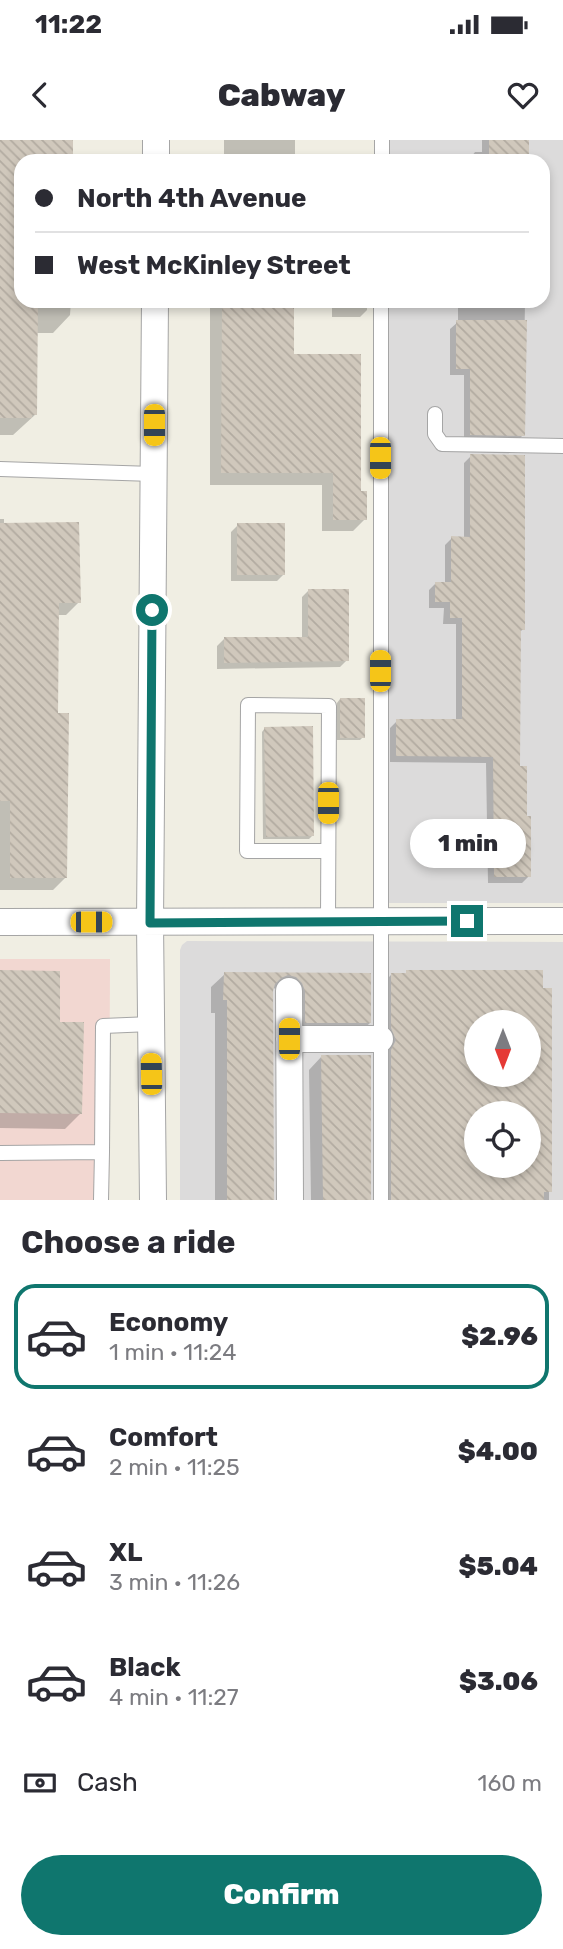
<!DOCTYPE html>
<meta charset="utf-8">
<style>
:root{--surface:#fff;--page:#f2f2f3;--text:#2b2b33;--muted:#7c7c81;--line:#e1e1e2;--accent:#0f766e}
body{margin:0;font-family:Rubik,sans-serif;background:var(--page);color:var(--text);height:100vh;display:flex;flex-direction:column;font-size:26px;white-space:nowrap}
*{box-sizing:border-box;margin:0}
p{font-size:23px;color:var(--muted)}
.icon{flex:none;width:38px;height:38px;fill:none;stroke:currentColor;stroke-width:2;stroke-linecap:round;stroke-linejoin:round}
.map{position:relative;height:1060px;overflow:hidden}
.details{display:flex;flex-direction:column;background:var(--surface);flex:1}
.details>*{flex:none}
.guide{position:absolute;left:14px;top:14px;width:536px;height:154px;border-radius:21px;box-shadow:0 4px 10px #0003;display:grid;align-content:center;height:154px;padding:0 21px;background:var(--surface)}
.needle{width:46px;rotate:180deg}
.tools{position:absolute;left:464px;top:870px;display:grid;gap:14px}
.tools a{display:grid;place-items:center;width:77px;height:77px;border-radius:50%;background:var(--surface);box-shadow:0 4px 10px #0003;font-size:35px}
.end{position:absolute;width:32px;height:32px;margin:-16px;border:9px solid #0f766e;background:#fff;box-shadow:0 0 0 4px #fff}
.from{border-radius:50%}
.bubble{position:absolute;height:49px;border-radius:24px;background:var(--surface);box-shadow:0 4px 10px #0003;font-size:23px;font-weight:800;line-height:49px;text-align:center}
.car{position:absolute;width:21px;height:42px;margin:-21px -10px;border-radius:9px;box-shadow:0 0 5px 2px #0007;background:linear-gradient(#f5c518 24%,#345 0 40%,#f5c518 0 76%,#345 0 86%,#f5c518 0)}
.guide b{display:flex;align-items:center;gap:24px;height:66px;font-size:26px}
.guide b+b{border-top:2px solid var(--line)}
.guide i{width:18px;height:18px;background:var(--text)}
ul{padding:0;list-style:none}
li{display:flex;align-items:center;gap:21px;height:105px;margin:0 14px 10px;padding:0 7px;border:4px solid transparent;border-radius:21px}
li div{flex:1}
li b{display:block;font-size:26px}
li em{font-style:normal;font-weight:800}
li.active{border-color:var(--accent)}
li>.icon{width:63px;height:63px;stroke-width:1.5}
h2{padding:0 21px;font-size:32px;line-height:84px}
.pay{display:flex;align-items:center;gap:18px;height:77px;padding:0 21px;font-size:26px}
.pay p{margin-inline-start:auto}
.cta{display:flex;gap:14px;margin-top:auto;padding:14px 21px}
.cta a{flex:1;height:80px;border-radius:42px;background:var(--accent);color:#fff;font-size:28px;font-weight:800;line-height:80px;text-align:center}
.status{display:flex;justify-content:space-between;align-items:center;height:49px;padding:0 35px;background:var(--surface);direction:ltr}
.status svg{height:19px;fill:currentColor}
header{display:flex;justify-content:space-between;align-items:center;height:91px;padding:0 21px;background:var(--surface);font-size:32px;font-weight:800}
.map>svg:first-child{display:block}
.residential{fill:#dcdbdb;fill-rule:evenodd}
.commercial{fill:#f2d7d1}
.shadow{fill:#0003;fill-rule:evenodd}
.building{fill:url(#building-back-hatch);fill-rule:evenodd}
.lines{fill:none;stroke-linecap:round;stroke-linejoin:round}
.service-casing{stroke:#a5a5a5;stroke-width:16}
.minor-casing{stroke:#a5a5a5;stroke-width:28}
.service{stroke:#fff;stroke-width:14}
.minor{stroke:#fff;stroke-width:26}
.route{stroke:#0f766e;stroke-width:9}
</style>
<div class="status"><b>11:22</b><svg viewBox="0 0 49 12"><path d="M0 12V9h3v3zM5 12V6h3v6zM10 12V3h3v9zM15 12V0h3v12zM26 1h20v11H26zM47 4h2v5h-2z"/></svg></div>
<header><svg class="icon" aria-label="back" viewBox="0 0 24 24"><path d="M15 5l-7 7 7 7"/></svg>Cabway<svg class="icon" aria-label="heart" viewBox="0 0 24 24"><path d="M12 20l-8-8c-3-5 5-10 8-4 3-6 11-1 8 4z"/></svg></header>
<div class="map">
<svg width="563" height="1060" viewBox="0 0 563 1060">
<defs>
<pattern id="building-back-hatch" width="6" height="6" patternUnits="userSpaceOnUse" patternTransform="scale(1.75)"><rect width="6" height="6" fill="#d0c8bc"/><path d="M-1 5l2 2M0 0l6 6M5-1l2 2" fill="none" stroke="#b2aba1"/></pattern>
</defs>
<rect width="100%" height="100%" fill="#f0eee3"/>
<path class="residential" d="M382,0H563V763H380L381,161H542V21H382Z
M187,801L563,802V1060H180V810L182,805ZM476,882H528V934H476ZM476,973H528V1026H476Z"/>
<path class="commercial" d="M0,819H110L109,1060H0Z"/>
<path class="shadow" d="M0,0H72L71,21H21V161H71L70,175L53,193H36V274L13,295H0Z
M224,0H295V21H219L224,17Z
M482,0H527V21H468L475,12H482Z
M210,161H292V216L359,353L365,379L353,391H322V345H210Z
M332,161H367V170L360,177H332Z
M458,161H525L523,295L516,302L464,301V235H450V189L458,182Z
M471,316L523,489L519,493L518,628L529,736L522,743H488L486,623L390,622V588L397,581H456V484H443L444,468H429V450L436,443H445V405L452,398H464V323Z
M0,379H4V384L79,462L66,475H57V574L66,737L53,750H0Z
M238,385L284,434L277,441H231V392Z
M309,450L347,520L340,527L217,529V506L224,499H302V457Z
M340,559L363,597L360,600H337V563Z
M265,588L312,696L309,699H263L262,592Z
M0,832L58,884L81,973L65,989L0,988Z
M225,834L370,835V883L356,896H292L283,850L272,848L273,1060H215V873H211V847Z
M391,835L550,850L549,1060H378V848ZM476,882H528V934H476ZM476,973H528V1026H476Z
M322,916H370V1060H311L309,930Z"/>
<path class="building" d="M0,0H73V21H21V161H38L37,275H32V278H0Z
M489,0H529V21H489Z
M222,161H294V214H361V351H367V380H333V333H221Z
M456,180H527L525,296L470,295V229H456Z
M470,314L525,315V490H521L520,626H527V676H531V737H494L493,617L396,616V579H462V478H450V462H435V442H451V396L470,397Z
M79,382L81,463H59L58,573H69L67,738H10V661H0V383Z
M237,383H285V435H237Z
M308,449H349V521L224,523V497H308Z
M340,558H365V598H340Z
M313,586L314,696L266,697L264,587Z
M0,830L60,831V882H84L82,974L0,973Z
M406,830H543V848H552V1052H544V1060H391V910L396,900L391,888V833H406ZM476,882H528V934H476ZM476,973H528V1026H476Z
M224,832L371,833V883H305V851L302,843L296,837L288,835L281,838L275,844L273,851L274,1060H227V860H223Z
M321,915H371V1060H323Z"/>
<g class="lines">
<defs>
<path id="service" d="M382,21V0
M435,274V294L442,304L563,306
M0,329L153,334
M328,711H247L248,565L329,566L328,782
M0,1013L102,1012L103,886L151,884
M101,1060L102,1012
M381,1060V161"/>
<path id="minor" d="M156,21V0
M0,782L563,781
M289,851L290,1060
M289,899H380
M153,1060L150,783L155,161"/>
</defs>
<use href="#service" class="service-casing"/>
<use href="#minor" class="minor-casing"/>
<use href="#service" class="service"/>
<use href="#minor" class="minor"/>
</g>
<g class="lines">
<path class="route" d="M152,470L150,783L467,781"/>
</g>
</svg>
<div class="tools">
<a><svg class="needle" viewBox="-14 -14 28 28"><path d="M0-13l5 13h-10z" fill="#e53935"/><path d="M0 13l5-13h-10z" fill="#7c7c81"/></svg></a>
<a><svg class="icon" aria-label="locate" viewBox="0 0 24 24"><circle cx="12" cy="12" r="6"/><path d="M12 2v4M12 18v4M2 12h4M18 12h4"/></svg></a>
</div>
<i class="end from" style="left:152px;top:470px"></i>
<i class="end" style="left:467px;top:781px"></i>
<div class="bubble" style="left:410px;top:679px;width:116px">1 min</div>
<i class="car" style="left:154px;top:285px;rotate:180deg"></i>
<i class="car" style="left:380px;top:318px;rotate:180deg"></i>
<i class="car" style="left:380px;top:531px;rotate:0deg"></i>
<i class="car" style="left:328px;top:663px;rotate:180deg"></i>
<i class="car" style="left:91px;top:782px;rotate:90deg"></i>
<i class="car" style="left:289px;top:899px;rotate:0deg"></i>
<i class="car" style="left:151px;top:934px;rotate:359deg"></i>
<div class="guide">
<b><i class="from"></i>North 4th Avenue</b>
<b><i></i>West McKinley Street</b>
</div>
</div>
<section class="details">
<h2>Choose a ride</h2>
<ul>
<li class="active"><svg class="icon" aria-label="car" viewBox="0 0 24 24"><path d="M5 17H2v-5l4-1 3-4h7l3 4 3 1v5h-3M9 17h6M6 11h13"/><circle cx="7" cy="17" r="2"/><circle cx="17" cy="17" r="2"/></svg><div><b>Economy</b><p>1 min · 11:24</p></div><em>$2.96</em></li>
<li><svg class="icon" aria-label="car" viewBox="0 0 24 24"><path d="M5 17H2v-5l4-1 3-4h7l3 4 3 1v5h-3M9 17h6M6 11h13"/><circle cx="7" cy="17" r="2"/><circle cx="17" cy="17" r="2"/></svg><div><b>Comfort</b><p>2 min · 11:25</p></div><em>$4.00</em></li>
<li><svg class="icon" aria-label="car" viewBox="0 0 24 24"><path d="M5 17H2v-5l4-1 3-4h7l3 4 3 1v5h-3M9 17h6M6 11h13"/><circle cx="7" cy="17" r="2"/><circle cx="17" cy="17" r="2"/></svg><div><b>XL</b><p>3 min · 11:26</p></div><em>$5.04</em></li>
<li><svg class="icon" aria-label="car" viewBox="0 0 24 24"><path d="M5 17H2v-5l4-1 3-4h7l3 4 3 1v5h-3M9 17h6M6 11h13"/><circle cx="7" cy="17" r="2"/><circle cx="17" cy="17" r="2"/></svg><div><b>Black</b><p>4 min · 11:27</p></div><em>$3.06</em></li>
</ul>
<div class="pay"><svg class="icon" aria-label="cash" viewBox="0 0 24 24"><path d="M3 7h18v10H3z"/><circle cx="12" cy="12" r="2"/></svg>Cash<p>160 m</p></div>
<div class="cta"><a>Confirm</a></div>
</section>
